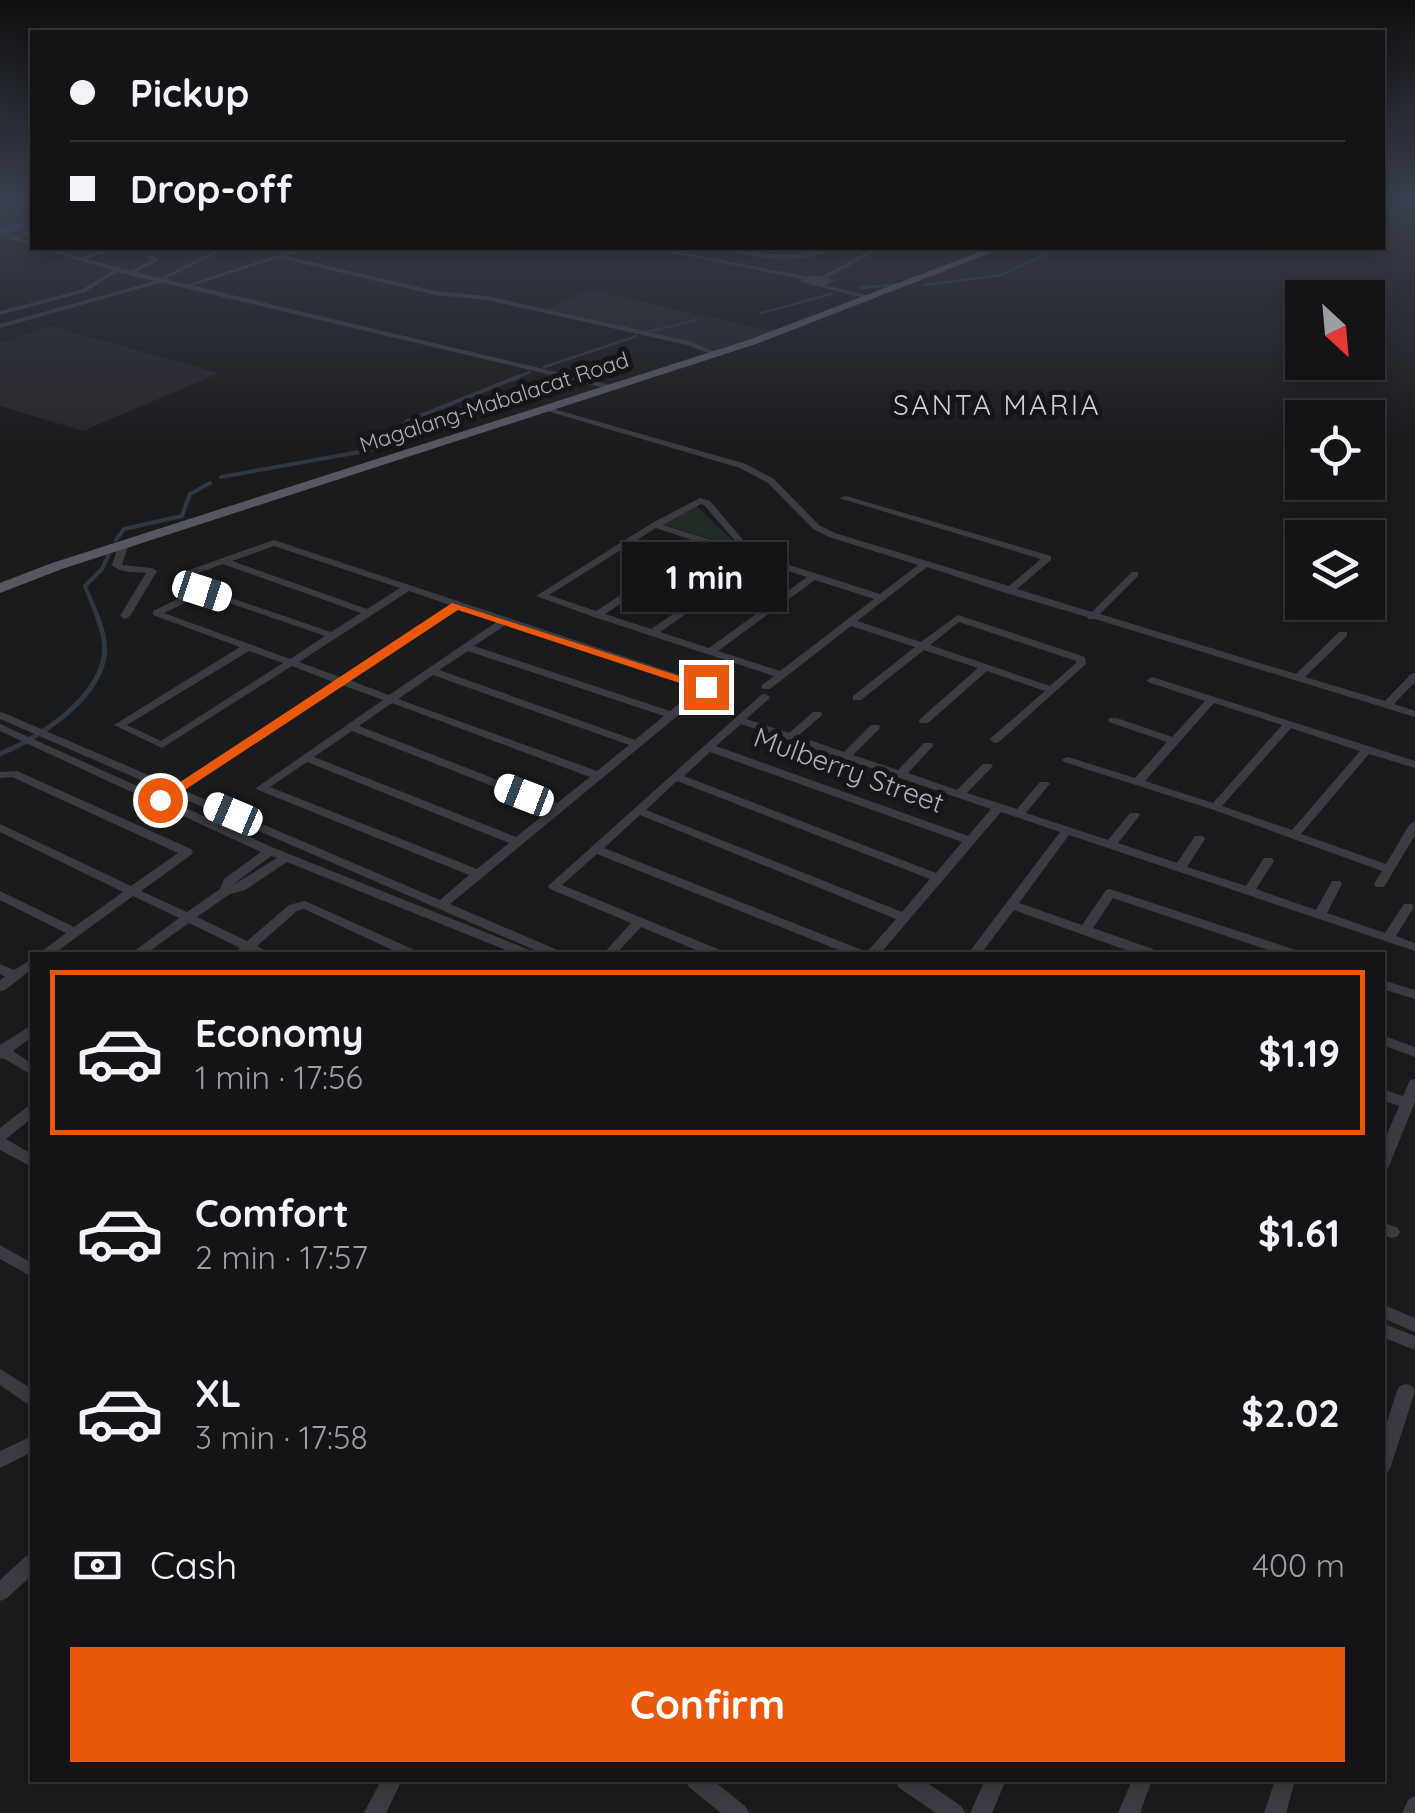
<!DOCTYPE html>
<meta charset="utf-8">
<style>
:root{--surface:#141416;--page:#212123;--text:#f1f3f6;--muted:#9d9ea1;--line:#333335;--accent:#ea580c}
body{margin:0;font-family:Quicksand,sans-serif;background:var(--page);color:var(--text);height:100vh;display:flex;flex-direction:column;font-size:38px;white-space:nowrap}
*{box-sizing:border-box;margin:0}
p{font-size:32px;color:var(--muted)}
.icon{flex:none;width:55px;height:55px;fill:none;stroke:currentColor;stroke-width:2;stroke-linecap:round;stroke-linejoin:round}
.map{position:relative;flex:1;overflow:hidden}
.sheet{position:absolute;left:30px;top:952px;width:1355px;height:830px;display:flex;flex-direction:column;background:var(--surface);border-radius:0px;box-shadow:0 5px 15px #0003,0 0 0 2px var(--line)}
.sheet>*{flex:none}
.banner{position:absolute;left:30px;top:30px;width:1355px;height:220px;border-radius:0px;box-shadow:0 5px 15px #0003,0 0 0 2px var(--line);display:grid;align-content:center;height:220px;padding:0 40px;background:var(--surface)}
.needle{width:65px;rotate:154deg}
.controls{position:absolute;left:1285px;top:280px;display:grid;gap:20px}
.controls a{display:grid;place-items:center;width:100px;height:100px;border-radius:0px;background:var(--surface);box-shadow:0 5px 15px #0003,0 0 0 2px var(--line);font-size:50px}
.end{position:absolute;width:45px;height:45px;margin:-22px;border:12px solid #ea580c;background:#fff;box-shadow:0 0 0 5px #fff}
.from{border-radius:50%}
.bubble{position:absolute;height:70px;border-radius:0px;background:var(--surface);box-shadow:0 5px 15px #0003,0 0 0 2px var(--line);font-size:32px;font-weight:800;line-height:70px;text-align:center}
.car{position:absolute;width:30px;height:60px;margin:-30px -15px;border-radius:12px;box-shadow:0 0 8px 2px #0007;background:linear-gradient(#fff 24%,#345 0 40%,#fff 0 76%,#345 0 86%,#fff 0)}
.banner b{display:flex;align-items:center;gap:35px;height:95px;font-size:38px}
.banner b+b{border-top:2px solid var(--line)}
.banner i{width:25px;height:25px;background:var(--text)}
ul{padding:18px 0 0;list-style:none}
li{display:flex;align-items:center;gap:30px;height:165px;margin:0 20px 15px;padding:0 20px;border:5px solid transparent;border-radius:0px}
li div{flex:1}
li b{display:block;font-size:38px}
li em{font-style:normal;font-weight:800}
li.current{border-color:var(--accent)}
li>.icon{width:90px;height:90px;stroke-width:1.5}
.pay{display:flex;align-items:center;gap:25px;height:110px;padding:0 40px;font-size:38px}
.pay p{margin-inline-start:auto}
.button{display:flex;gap:20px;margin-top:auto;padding:20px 40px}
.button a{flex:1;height:115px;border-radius:0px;background:var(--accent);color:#fff;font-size:40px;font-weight:800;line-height:115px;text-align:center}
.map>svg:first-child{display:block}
.built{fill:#27262a}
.green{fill:#222c25}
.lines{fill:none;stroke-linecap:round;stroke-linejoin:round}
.stream-far2{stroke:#2f3743;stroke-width:2.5}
.stream-far1{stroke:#2f3743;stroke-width:4}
.stream{stroke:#2f3743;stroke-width:5}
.river{fill:#2f3743;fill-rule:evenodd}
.minor{fill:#3b3b43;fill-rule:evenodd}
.tertiary{fill:#3b3b43;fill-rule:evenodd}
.primary{fill:#575762;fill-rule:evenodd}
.motorway{fill:#676874;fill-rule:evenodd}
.route{fill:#ea580c}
.labels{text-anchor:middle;stroke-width:10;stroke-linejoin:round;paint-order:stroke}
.far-street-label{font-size:22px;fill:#acafbe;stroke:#161518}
.far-quarter-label{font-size:28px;letter-spacing:2.5px;fill:#cecfd9;stroke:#161518}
.street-label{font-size:28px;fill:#acafbe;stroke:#161518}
</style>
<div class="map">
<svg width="1415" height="1813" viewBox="0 0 1415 1813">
<rect width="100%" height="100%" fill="#1b1b1d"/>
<path class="built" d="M589,290L773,331L713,351L689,342L547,309Z
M50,326L219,373L83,431L0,406V343Z"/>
<path class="green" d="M696,506L742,549L662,524Z"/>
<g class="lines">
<path class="stream-far2" d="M924,285L1001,275L1059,248
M860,288L900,284
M761,313L831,294
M647,332L697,320
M544,367L637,336
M512,379L530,372"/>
<path class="stream-far1" d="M221,477L376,449L392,441L407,421L518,377
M116,540L124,529L182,516L190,494L210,483
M96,613L85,586L102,569L109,554"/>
<path class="stream" d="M0,754C38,738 96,702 104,657C107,641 100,625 95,610"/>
<path class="river" d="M32,220V228L0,235V227Z"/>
<path class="minor" d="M32,230V234L11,240L8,238Z
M110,248H118L82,260L77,259Z
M220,248H227L163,280V282L0,328V324L155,281Z
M299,248H307L286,256L435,291L487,296L689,341L720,354L716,356L687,345L487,300L435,295L279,258L188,287L183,286Z
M648,248H658L808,277L813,275L821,277L874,248H881L827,278L834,281L825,285L874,297L875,298L872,300L801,282L802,279Z
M722,248C743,247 765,255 786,255C804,255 819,247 834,248C802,266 755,260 722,248Z
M149,256H153L160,260L132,274H128V272L152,260L149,258Z
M115,269L120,270L85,292L0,315V311L81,290Z
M547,407L746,464L774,479L819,525L835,533L1009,586L1041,559L839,498L846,496L1051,556V560L1017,589L1092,612L1132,572H1138V576L1100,614L1296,674L1339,632H1347V636L1305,677L1385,701L1411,674L1415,673V682L1394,704L1415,711V717L1095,619H1089L1087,617L1006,593L927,567L857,621L921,642L958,615L1085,657L1086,664L999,742L995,743L990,740L991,738L1045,691L987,671L928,723H920L919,721L920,719L978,668L924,650L861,700H853V696L915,647L851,626L770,689H762V685L774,676L594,617L536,596L652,523L700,498L710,501L755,554L880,594L918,565L829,537L813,529L768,483L740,468L547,411ZM701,504L704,505L743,550L663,525ZM656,528L701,543L596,611L549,595ZM709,545L753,560L651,629L605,614ZM761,562L807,577L709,648L660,632ZM815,580L874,599L780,671L718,651ZM959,622L1076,661V663L1050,686L930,645Z
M274,540L710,685V689L450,904L562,952L563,955H546L175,795H166L164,793L166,791L0,719V712L4,713L174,786L333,682L292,666L162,748L114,725L240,647L153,615V611L196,590L184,573L186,571ZM274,546L400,588L367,609L232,561ZM223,564L361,613L331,632L205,589L195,574ZM409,591L450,605L340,677L299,662ZM203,594L325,636L290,659L164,613ZM459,608L498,621L389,695L349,680ZM507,624L698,688L670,711L474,646ZM249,651L283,663L161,741L127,725ZM468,651L664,716L635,740L439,670ZM433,675L629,745L597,771L398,699ZM342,685L383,700L256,788L258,790L469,875L440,900L183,790ZM392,703L590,777L557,803L359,726ZM352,731L551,809L516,837L314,757ZM307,762L509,843L477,869L270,787Z
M124,541L129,544L122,565L152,568L157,571L130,616L125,619L120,616L146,573C136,572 119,573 112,565L119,544Z
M1152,677L1415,761V768L1369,754L1301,834L1386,864L1409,825L1415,821V835L1384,887H1376L1374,884L1382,871L1211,809L1064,762L1062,760L1064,758L1068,757L1135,778L1167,742L1109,722L1108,720L1109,718H1117L1172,737L1205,701L1148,682L1147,680ZM1214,703L1282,725L1213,803L1145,781ZM1291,728L1360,751L1292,830L1222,806Z
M765,694L770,697L769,699L746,719L789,733L813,712H821L822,714L821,716L798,736L844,752L871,725H879L880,727L879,729L853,755L898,770L924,743H932L933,745L932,747L908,773L957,790L983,764H991L993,766L991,768L967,793L1017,809L1040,782H1048L1050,784L1048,786L1026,813L1108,840L1130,813H1138L1140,815L1118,843L1177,863L1195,836H1203L1205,839L1187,867L1246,886L1264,858H1272L1274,861L1256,889L1316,910L1332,881H1340L1342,884L1327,913L1385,933L1404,904H1412L1414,907L1396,936L1415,943V951L1069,835L1019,903L1082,925L1106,890L1110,889L1302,952L1303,955H1283L1113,898L1093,928L1153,949L1154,952L1153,955H1140L1014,910L980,955H967L1060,832L1001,812L879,955H851L597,854L562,885L725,952L726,955H708L641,927L615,955H602L631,923L550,889L548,886L761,695ZM741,724L991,809L968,836L716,746ZM710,752L962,842L936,873L684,776ZM677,781L930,879L902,912L646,810ZM640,815L896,919L867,952L604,848Z
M0,724L274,848L535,952L536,955H518L287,862L245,890L230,894L197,917L247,941L289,905L305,901L419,952L420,955H403L304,909L297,911L257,946L272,955H255L250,952L247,955H233L240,948L189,923L144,955H129L179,918L133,896L52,955H37L66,933L0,900V891L74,927L123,892L0,832V824L131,886L178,853L12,777L0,778V772L17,771L191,849L193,852L191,855L141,891L187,912L220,889L224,879L261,852L0,731ZM271,856L277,858L233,885L234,884Z
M32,959V969L5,990L0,991V980L5,977L0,974V964L14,970Z
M1382,980L1415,990V999L1382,989Z
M32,1025V1037L13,1051L32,1064V1075L3,1058L0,1059V1045Z
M1382,1035L1415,1047V1057L1382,1045Z
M1415,1079V1102L1389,1166L1387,1170L1382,1171V1146L1399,1106L1382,1100V1089L1403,1096L1410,1080Z
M32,1106V1118L6,1139L32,1154V1167L0,1150V1128L27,1107Z
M1382,1222L1398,1228L1400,1232L1398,1236L1392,1238L1382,1235Z
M0,1245L32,1263V1277L0,1259Z
M1382,1304L1415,1318V1332L1382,1318Z
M1382,1323L1415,1336V1350L1382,1337Z
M0,1369L32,1389V1405L26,1403L0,1385Z
M1406,1384L1412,1386L1415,1391L1391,1466L1388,1472L1382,1474V1437L1397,1391L1400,1386Z
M32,1436V1452L0,1468V1451Z
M32,1554V1575L7,1598L0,1601V1580L25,1557Z
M381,1780H402L386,1813H364Z
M686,1780H713L745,1806L749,1813H721L689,1787Z
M895,1780H923L961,1806L965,1813H936L898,1787Z
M985,1780H1006L992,1813H970Z
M1132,1780H1152L1140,1813H1118Z
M1275,1780H1295L1286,1813H1264Z
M1415,1796V1813H1402L1408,1800Z"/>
<path class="tertiary" d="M0,231L32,242V246L0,235Z
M39,248H48L119,268L619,387L614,390L117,272Z"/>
<path class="primary" d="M990,248H1003L756,344L62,569L0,593V583L52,563L748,340Z"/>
<path class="motorway" d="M1382,198H1413L1415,200L1410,203Z"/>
</g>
<linearGradient id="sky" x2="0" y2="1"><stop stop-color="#0f0f10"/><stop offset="0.44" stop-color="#393f4c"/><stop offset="1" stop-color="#393f4c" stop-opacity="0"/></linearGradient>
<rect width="1415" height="451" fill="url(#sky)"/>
<path class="route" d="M452,603L713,687L701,690L458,610L165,803L153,800Z"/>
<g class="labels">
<g class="far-street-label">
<text transform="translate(494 402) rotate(-18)" y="8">Magalang-Mabalacat Road</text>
</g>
<g class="far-quarter-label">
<text x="997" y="415">SANTA MARIA</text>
</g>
<g class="street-label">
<text transform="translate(849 770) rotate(20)" y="10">Mulberry Street</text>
</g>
</g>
</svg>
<div class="controls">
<a><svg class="needle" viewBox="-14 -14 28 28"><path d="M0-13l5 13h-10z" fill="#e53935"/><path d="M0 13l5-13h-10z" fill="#9d9ea1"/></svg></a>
<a><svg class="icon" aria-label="locate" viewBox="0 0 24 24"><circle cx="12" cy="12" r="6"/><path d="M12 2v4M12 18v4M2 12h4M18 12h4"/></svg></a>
<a><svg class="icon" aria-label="layers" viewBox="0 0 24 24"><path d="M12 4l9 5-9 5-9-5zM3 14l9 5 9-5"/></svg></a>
</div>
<i class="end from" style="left:160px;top:800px"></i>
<i class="end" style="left:706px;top:687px"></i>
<div class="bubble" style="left:622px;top:542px;width:165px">1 min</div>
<i class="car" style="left:202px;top:591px;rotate:108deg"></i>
<i class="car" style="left:524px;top:795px;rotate:291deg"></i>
<i class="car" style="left:233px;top:814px;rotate:293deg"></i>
<div class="banner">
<b><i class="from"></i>Pickup</b>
<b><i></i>Drop-off</b>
</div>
<section class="sheet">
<ul>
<li class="current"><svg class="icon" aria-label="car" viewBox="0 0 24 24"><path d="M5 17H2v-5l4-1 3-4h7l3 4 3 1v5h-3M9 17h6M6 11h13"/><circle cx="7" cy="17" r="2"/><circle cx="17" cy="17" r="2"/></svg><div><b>Economy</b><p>1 min · 17:56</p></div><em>$1.19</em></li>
<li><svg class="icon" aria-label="car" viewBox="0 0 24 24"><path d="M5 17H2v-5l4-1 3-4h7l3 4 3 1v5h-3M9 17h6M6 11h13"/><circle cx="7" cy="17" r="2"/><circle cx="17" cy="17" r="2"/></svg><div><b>Comfort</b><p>2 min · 17:57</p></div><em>$1.61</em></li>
<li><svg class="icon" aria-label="car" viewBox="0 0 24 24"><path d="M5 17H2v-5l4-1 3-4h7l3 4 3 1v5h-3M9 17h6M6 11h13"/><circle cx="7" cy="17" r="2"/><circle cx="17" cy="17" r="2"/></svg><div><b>XL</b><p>3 min · 17:58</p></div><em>$2.02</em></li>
</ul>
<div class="pay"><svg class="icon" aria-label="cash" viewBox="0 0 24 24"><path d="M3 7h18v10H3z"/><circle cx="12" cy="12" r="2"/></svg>Cash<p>400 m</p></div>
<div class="button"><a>Confirm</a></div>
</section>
</div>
